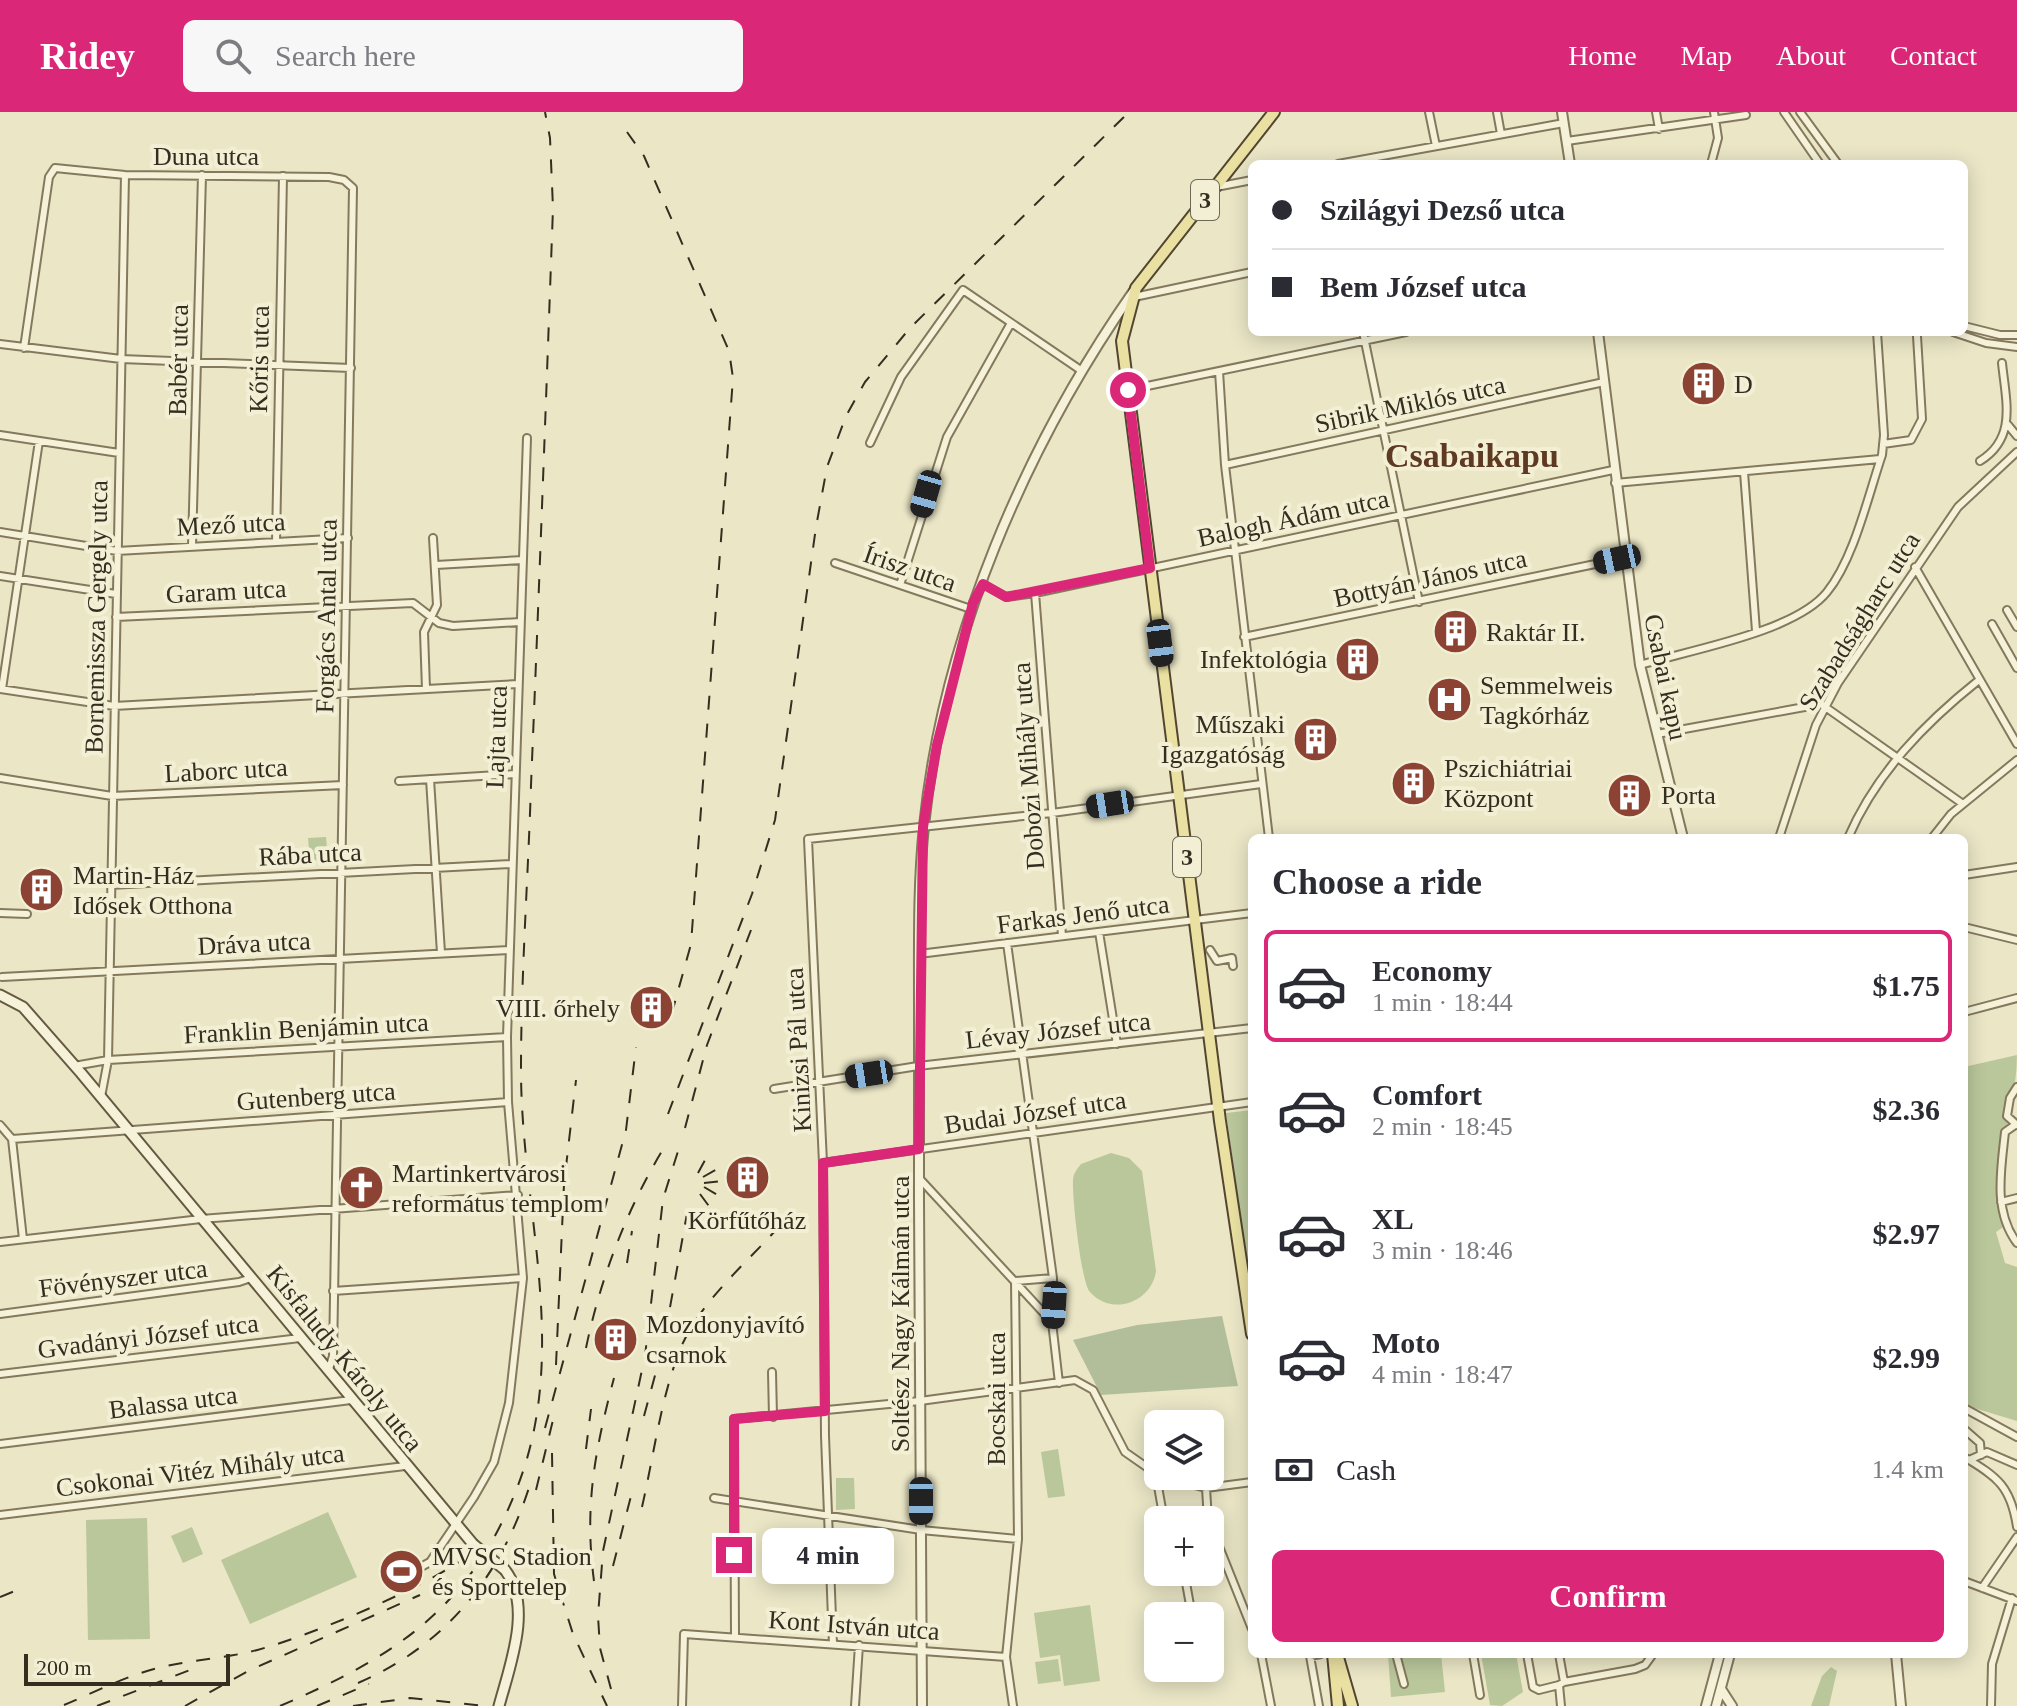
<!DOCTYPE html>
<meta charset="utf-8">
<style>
:root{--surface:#fff;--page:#f7f7f7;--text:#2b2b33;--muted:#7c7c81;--line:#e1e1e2;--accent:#db2777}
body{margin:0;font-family:Georgia,serif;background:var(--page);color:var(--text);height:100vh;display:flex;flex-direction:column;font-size:30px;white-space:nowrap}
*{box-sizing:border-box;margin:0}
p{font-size:26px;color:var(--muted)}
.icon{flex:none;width:44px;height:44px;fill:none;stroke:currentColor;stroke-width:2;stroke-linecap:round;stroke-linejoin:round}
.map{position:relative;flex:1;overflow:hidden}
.sheet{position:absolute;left:1248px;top:722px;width:720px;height:824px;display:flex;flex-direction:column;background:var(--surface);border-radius:12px;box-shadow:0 4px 20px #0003}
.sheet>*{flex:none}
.banner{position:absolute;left:1248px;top:48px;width:720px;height:176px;border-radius:12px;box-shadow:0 4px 20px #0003;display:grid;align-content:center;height:176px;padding:0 24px;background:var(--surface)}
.controls{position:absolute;left:1144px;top:1298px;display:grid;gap:16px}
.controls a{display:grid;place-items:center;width:80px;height:80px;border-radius:12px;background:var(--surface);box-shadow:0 4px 20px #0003;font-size:40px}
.scale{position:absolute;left:24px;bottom:20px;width:206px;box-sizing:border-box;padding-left:8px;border:4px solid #352e20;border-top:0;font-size:22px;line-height:28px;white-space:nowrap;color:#352e20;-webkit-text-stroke:6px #f2efd5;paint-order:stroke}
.end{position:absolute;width:36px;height:36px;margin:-18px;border:10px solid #db2777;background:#fff;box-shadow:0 0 0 4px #fff}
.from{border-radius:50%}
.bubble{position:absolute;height:56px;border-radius:12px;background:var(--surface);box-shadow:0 4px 20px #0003;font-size:26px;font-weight:800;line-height:56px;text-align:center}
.car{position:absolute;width:24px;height:48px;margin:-24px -12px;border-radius:10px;box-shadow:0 0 6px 2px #0007;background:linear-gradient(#222 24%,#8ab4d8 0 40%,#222 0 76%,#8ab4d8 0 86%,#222 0)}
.banner b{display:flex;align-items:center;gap:28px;height:76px;font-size:30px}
.banner b+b{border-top:2px solid var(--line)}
.banner i{width:20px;height:20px;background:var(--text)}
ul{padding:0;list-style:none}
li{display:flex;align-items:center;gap:24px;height:112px;margin:0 16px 12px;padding:0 8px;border:4px solid transparent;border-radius:12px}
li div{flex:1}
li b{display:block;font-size:30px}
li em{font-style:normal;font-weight:800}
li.current{border-color:var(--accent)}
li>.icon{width:72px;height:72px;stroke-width:1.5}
h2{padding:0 24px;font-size:36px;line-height:96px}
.pay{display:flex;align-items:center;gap:20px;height:88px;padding:0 24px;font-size:30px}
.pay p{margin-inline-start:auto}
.cta{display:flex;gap:16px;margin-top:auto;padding:16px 24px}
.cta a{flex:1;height:92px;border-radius:12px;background:var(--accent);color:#fff;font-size:32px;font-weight:800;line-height:92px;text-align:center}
header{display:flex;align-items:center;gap:48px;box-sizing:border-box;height:112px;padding:0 40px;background:var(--accent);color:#fff}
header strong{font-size:38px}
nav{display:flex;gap:44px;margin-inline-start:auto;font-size:28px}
.search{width:560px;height:72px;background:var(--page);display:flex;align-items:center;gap:20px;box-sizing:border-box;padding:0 28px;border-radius:12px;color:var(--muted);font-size:30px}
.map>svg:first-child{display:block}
.green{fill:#bac79b}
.cemetery{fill:#b2bd99}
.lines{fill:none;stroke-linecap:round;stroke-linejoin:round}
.minor-casing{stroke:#84795d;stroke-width:10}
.tertiary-casing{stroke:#84795d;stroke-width:12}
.secondary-casing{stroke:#655a41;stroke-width:13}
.primary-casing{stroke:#524631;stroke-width:14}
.minor{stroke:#f5f2d9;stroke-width:6}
.tertiary{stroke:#f5f2d9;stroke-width:8}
.secondary{stroke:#f5f2d9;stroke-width:9}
.primary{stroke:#e9e0a2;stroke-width:10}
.rail{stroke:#352e20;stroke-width:2;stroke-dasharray:14 14;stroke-linecap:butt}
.secondary-bridge-casing{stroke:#655a41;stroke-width:13;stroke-linecap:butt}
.secondary-bridge{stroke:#f5f2d9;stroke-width:9}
.route{stroke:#db2777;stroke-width:10}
.labels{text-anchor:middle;stroke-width:8;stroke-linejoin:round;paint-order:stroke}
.shield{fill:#f2efd5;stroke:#6e6856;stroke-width:2}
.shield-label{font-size:24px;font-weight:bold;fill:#352e20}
.street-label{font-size:26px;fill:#352e20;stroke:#f2efd5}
.poi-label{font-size:26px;fill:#352e20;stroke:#f2efd5;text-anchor:start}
.district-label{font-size:34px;font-weight:bold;fill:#5e3a23;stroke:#f2efd5}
</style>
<header>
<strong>Ridey</strong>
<div class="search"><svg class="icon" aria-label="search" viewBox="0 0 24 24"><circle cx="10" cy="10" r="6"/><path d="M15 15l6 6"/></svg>Search here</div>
<nav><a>Home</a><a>Map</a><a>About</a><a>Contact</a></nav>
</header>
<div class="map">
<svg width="2017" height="1594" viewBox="0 0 2017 1594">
<rect width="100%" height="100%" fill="#eae6c6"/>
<path class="green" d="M326,725L328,748L310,749L308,726Z
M2017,943C2017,981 2004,1017 2001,1056C2000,1075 2004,1095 2006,1113L1996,1120L2005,1151L2017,1155V1309L1964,1293V955Z
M1252,998V1179H1251L1226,1001Z
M1111,1041L1129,1046L1142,1059L1156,1159C1152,1190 1112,1205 1090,1180C1081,1171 1072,1084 1073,1069C1073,1062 1077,1057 1081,1052Z
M1058,1337L1065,1384L1048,1386L1041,1340Z
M836,1366H854L855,1397L836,1398Z
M328,1400L357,1465L250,1512L221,1448Z
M147,1406L150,1527L88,1528L86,1408Z
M192,1415L203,1442L183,1451L171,1424Z
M1090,1493L1100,1569L1064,1574L1060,1543L1040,1546L1034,1501Z
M1388,1542H1441L1445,1580L1391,1585Z
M1481,1542H1516L1523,1580L1502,1594L1490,1593Z
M1058,1547L1061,1569L1038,1572L1035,1550Z
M1831,1555L1837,1559L1829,1594H1811L1822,1564Z"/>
<path class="cemetery" d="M1222,1204L1238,1274L1101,1283L1073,1228L1137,1213Z"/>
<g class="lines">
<defs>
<path id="minor" d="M1429,0L1436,34
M1497,0L1501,22
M1656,0L1659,17
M1784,0L1820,52
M1800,0L1838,52
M1567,29L1746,3
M1338,52L1564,11
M1711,52L1718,26L1714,0
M1216,75L1252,68
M1134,185L1252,160
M1964,214L2000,223H2017
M1363,220L1419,490
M1953,220L1986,231L2017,235
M0,232L121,247L351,256
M24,236L49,65L55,56L125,63L329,65L344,68L353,76L333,1244L329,1257
M1219,259L1225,353L1269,726
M1128,278L1406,220
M2008,313L2017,324
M0,323L119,341
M870,331L901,265L963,178L1082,259
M1883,332L1911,328L1922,307L1917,224
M1980,349C2017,326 2006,290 2002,251
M1225,353L1604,270
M1744,360L1756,519
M1615,371L1880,347
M0,420L117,439L348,426
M276,430L283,64
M192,434L202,63
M835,451L971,497
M436,453L523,448
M1915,455L2017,632
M0,464L116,482
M983,472L1006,485L1035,481L1613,358
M900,473L947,325L1011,211
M1035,481L1062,824
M2007,498L2017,515
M116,505L413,491L439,511L453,514L520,510
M1992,512L2017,556
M1244,525L1624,446
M1640,553C1690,538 1795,520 1827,480C1854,447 1868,384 1882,343L1884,323L1877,220
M0,577L114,594L518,572
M2,577L39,329
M426,577L424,520L437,493L433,426
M1657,622L1821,592L1963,692
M0,666L112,684L343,673
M430,667L441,841
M399,669L515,662
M1779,726L1816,613L1838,571L1958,395L2017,340
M1848,726C1876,661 1925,611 1979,568
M1932,726L1951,702L2017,648
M1964,763L2017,755
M110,773L511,752
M0,801L27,802
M1964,815L2017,828
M1099,820L1117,932
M1007,831L1053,1166L1052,1210L1059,1271
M1210,838L1217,849L1232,846L1233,854
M919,842L1252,801
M2,865L509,838
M1964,900L2017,886
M74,954L108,948L507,925
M774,977L918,954L1252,916
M101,985L108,948L125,63
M0,1013L12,1027L23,1127
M2015,1013L2005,1020C2001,1058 1993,1099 2017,1131
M2017,1013L2007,1004L2010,986L2017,975
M12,1027L508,990
M823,1051L1252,990
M919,1066L1052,1210
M2001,1090L2017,1086
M0,1130L201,1107L518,1083
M1015,1169L1053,1166
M333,1179L523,1166
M0,1202L239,1170L251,1166
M772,1260L773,1305
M0,1262L300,1226
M1964,1296L2017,1325
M1964,1317L1980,1331L1981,1343
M0,1332L351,1288
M1964,1345C1998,1365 2011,1375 2017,1415
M1969,1348L1987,1340L2017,1353
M1156,1363L1162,1397L1173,1402L1174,1408
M1160,1364L1206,1376L1252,1370
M1206,1376L1208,1408
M714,1386L921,1418L1018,1427
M0,1403L405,1354
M1210,1412L1252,1517
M1184,1460L1192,1504
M401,1466L430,1450L474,1385L494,1350L509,1291L523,1166L508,990L507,925L527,326
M1964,1469L2017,1489
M1982,1476L2017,1425
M735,1525L734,1307L920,1289L1075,1268L1093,1278L1125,1340L1158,1363
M833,1532L825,1324L823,1051L808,727L1052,701L1261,672
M1261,1542L1271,1594
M1396,1542L1404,1572
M1473,1542L1480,1583
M1527,1542L1533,1575L1539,1578L1559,1573
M1559,1542L1564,1570L1559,1573L1561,1594
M1564,1570L1635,1557L1645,1553L1653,1542
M682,1594L684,1522L1006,1545
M855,1594L859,1533
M1013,1594L1006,1545L1018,1427L1015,1169
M1319,1594L1310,1544L1321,1542
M1991,1594L1992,1552L2012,1486"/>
<path id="tertiary" d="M1562,0L1570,52
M1598,220L1640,553L1683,726
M1896,1542L1901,1594
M1721,1577L1732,1594
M922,1594C921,1425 920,1257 919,1088C919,1022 919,956 919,890C919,831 918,772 924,714C943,525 1025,335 1133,180
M1706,1594L1720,1542
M1716,1594L1730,1542"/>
<path id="secondary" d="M0,883L23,895L81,961L473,1432
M499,1594C510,1553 533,1494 505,1458"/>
<path id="primary" d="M1252,1222L1220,1009L1122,229L1136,176L1274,0
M1333,1542L1338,1594
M1337,1542L1352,1594"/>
</defs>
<use href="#minor" class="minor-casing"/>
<use href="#tertiary" class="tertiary-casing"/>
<use href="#secondary" class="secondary-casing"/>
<use href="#primary" class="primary-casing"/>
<use href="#minor" class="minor"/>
<use href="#tertiary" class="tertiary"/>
<use href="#secondary" class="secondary"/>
<use href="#primary" class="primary"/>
<path class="rail" d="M627,20L644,44L729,239L733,266L691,832L673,897
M668,1002L752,782L775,708L816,415L827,355L846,304L865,270L910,216L1129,0
M685,1016L707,933L751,818
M698,1061L711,1037
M703,1065L726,1052
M704,1071L730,1068
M704,1075L726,1088
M700,1082L714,1101
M627,1151L632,1119
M586,1236C600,1168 626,1099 662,1039
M556,1253L564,1072L576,968
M644,1304L663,1234L690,1085
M545,1316L626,1018L636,935
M586,1337L591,1297
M552,1341L554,1462L573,1522L607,1594
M536,1378L553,1308
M642,1395C654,1343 661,1283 682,1233C702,1189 743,1154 775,1119
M613,1454L631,1384
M594,1469C584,1394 595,1338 614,1266
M0,1485L20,1477
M358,1571C449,1532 504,1460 532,1366
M611,1577L600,1536L598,1504L603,1439L645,1244L663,1087L679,1036
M64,1593C93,1581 124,1565 154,1557C184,1549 215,1547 245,1541C297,1530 446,1469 482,1432
M97,1594L190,1558
M185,1594L248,1559L420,1483
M280,1594C394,1545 470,1497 517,1376C571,1238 521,1099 521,958C521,863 528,768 531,673C539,481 546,289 553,96L550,26L545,0
M317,1594L369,1572
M353,1594L410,1586L485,1594"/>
<defs>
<path id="secondary-bridge" d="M473,1432L505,1458"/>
</defs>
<use href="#secondary-bridge" class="secondary-bridge-casing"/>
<use href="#secondary-bridge" class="secondary-bridge"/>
</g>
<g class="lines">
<path class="route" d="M734,1443V1307L825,1299L823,1051L919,1037L923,715L937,633L973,491L983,472L1006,485L1150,456L1128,278"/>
</g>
<defs>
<symbol id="building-disc" viewBox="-11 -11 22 22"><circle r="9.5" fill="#8d4333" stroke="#f2efd5"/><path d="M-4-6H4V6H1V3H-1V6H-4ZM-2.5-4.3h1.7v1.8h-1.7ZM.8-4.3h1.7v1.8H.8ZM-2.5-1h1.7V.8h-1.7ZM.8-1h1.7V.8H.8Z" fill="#fff"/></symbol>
<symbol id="hospital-disc" viewBox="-11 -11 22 22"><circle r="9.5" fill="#8d4333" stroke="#f2efd5"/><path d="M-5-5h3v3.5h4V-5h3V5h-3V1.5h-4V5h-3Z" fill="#fff"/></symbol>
<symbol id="church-disc" viewBox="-11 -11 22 22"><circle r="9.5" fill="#8d4333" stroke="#f2efd5"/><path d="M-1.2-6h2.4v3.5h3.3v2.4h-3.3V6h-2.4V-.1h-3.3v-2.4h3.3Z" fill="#fff"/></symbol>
<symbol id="stadium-disc" viewBox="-11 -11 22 22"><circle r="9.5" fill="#8d4333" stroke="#f2efd5"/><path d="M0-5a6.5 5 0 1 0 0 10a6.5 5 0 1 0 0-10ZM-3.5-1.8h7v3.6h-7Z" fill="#fff"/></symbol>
</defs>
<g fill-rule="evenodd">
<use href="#building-disc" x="1678" y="246" width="51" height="51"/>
<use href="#building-disc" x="1430" y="494" width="51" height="51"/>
<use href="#building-disc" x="1332" y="522" width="51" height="51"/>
<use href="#hospital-disc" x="1424" y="562" width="51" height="51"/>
<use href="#building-disc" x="1290" y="602" width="51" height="51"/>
<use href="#building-disc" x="1388" y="646" width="51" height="51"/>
<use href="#building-disc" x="1604" y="658" width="51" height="51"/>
<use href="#building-disc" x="16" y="752" width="51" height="51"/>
<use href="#building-disc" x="626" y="870" width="51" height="51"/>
<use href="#building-disc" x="722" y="1040" width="51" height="51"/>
<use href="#church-disc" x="336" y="1050" width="51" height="51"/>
<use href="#building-disc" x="590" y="1202" width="51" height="51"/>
<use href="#stadium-disc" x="376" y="1434" width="51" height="51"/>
</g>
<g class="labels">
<g class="shield">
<rect x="1191" y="68" width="28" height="40" rx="6"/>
<rect x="1173" y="725" width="28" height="40" rx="6"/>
</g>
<g class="shield-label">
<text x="1205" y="96">3</text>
<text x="1187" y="753">3</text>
</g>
<g class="street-label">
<text x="206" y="53">Duna utca</text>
<text transform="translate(259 247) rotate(-89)" y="9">Kőris utca</text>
<text transform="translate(178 248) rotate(-89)" y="9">Babér utca</text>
<text transform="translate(1410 292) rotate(-12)" y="9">Sibrik Miklós utca</text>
<text transform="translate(1293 406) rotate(-12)" y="9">Balogh Ádám utca</text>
<text transform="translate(231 412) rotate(-3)" y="9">Mező utca</text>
<text transform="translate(910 456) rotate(19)" y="9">Írisz utca</text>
<text transform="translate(1430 466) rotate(-12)" y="9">Bottyán János utca</text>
<text transform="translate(226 479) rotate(-3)" y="9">Garam utca</text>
<text transform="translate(326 504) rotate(-89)" y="9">Forgács Antal utca</text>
<text transform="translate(96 505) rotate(-89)" y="9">Bornemissza Gergely utca</text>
<text transform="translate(1859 509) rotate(-58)" y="9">Szabadságharc utca</text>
<text transform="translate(1666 565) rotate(78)" y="9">Csabai kapu</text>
<text transform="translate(496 625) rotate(-88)" y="9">Lajta utca</text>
<text transform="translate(1028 654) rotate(-94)" y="9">Dobozi Mihály utca</text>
<text transform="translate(226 658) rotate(-3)" y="9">Laborc utca</text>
<text transform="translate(310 742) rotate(-3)" y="9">Rába utca</text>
<text transform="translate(1083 802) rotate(-7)" y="9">Farkas Jenő utca</text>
<text transform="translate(254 831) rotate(-3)" y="9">Dráva utca</text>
<text transform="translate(306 916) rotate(-3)" y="9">Franklin Benjámin utca</text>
<text transform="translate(1058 918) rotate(-6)" y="9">Lévay József utca</text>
<text transform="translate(798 938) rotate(-93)" y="9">Kinizsi Pál utca</text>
<text transform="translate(316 984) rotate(-4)" y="9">Gutenberg utca</text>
<text transform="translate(1035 1000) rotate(-8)" y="9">Budai József utca</text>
<text transform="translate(123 1166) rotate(-7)" y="9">Fövényszer utca</text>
<text transform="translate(900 1202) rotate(-90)" y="9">Soltész Nagy Kálmán utca</text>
<text transform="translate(148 1224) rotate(-7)" y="9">Gvadányi József utca</text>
<text transform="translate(345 1246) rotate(51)" y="9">Kisfaludy Károly utca</text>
<text transform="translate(996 1287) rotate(-90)" y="9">Bocskai utca</text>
<text transform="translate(173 1290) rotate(-7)" y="9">Balassa utca</text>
<text transform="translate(200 1358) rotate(-7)" y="9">Csokonai Vitéz Mihály utca</text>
<text transform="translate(854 1513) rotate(4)" y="9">Kont István utca</text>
</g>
<g class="poi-label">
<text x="1734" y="281">D</text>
<text x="1486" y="529">Raktár II.</text>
<text x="1327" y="556" text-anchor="end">Infektológia</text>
<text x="1480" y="582">Semmelweis<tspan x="1480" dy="30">Tagkórház</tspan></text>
<text x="1285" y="621" text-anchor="end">Műszaki<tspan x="1285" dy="30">Igazgatóság</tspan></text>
<text x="1444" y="665">Pszichiátriai<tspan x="1444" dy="30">Központ</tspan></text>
<text x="1661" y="692">Porta</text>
<text x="73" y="772">Martin-Ház<tspan x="73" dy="30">Idősek Otthona</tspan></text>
<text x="620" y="905" text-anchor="end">VIII. őrhely</text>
<text x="392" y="1070">Martinkertvárosi<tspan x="392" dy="30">református templom</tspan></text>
<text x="747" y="1117" text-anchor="middle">Körfűtőház</text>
<text x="646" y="1221">Mozdonyjavító<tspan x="646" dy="30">csarnok</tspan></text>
<text x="432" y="1453">MVSC Stadion<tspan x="432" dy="30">és Sporttelep</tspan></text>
</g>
<g class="district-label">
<text x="1472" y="355">Csabaikapu</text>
</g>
</g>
</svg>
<div class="controls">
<a><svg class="icon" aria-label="layers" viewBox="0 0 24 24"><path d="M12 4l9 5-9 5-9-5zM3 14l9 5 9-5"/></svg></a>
<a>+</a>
<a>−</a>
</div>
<div class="scale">200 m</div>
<i class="end from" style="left:1128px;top:278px"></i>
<i class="end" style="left:734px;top:1443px"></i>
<div class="bubble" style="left:762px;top:1416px;width:132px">4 min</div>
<i class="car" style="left:926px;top:382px;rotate:196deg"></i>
<i class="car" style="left:1617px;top:447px;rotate:258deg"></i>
<i class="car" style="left:1160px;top:531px;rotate:173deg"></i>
<i class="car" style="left:1110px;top:692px;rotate:261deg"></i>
<i class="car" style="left:869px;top:962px;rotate:261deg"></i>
<i class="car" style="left:1054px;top:1193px;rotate:184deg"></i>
<i class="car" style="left:921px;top:1389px;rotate:180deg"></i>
<div class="banner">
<b><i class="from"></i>Szilágyi Dezső utca</b>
<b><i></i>Bem József utca</b>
</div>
<section class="sheet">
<h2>Choose a ride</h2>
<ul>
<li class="current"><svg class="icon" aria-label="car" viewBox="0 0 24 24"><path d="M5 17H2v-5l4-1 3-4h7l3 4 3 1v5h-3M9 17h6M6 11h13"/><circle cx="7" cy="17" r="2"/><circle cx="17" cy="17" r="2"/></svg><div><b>Economy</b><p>1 min · 18:44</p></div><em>$1.75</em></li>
<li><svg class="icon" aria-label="car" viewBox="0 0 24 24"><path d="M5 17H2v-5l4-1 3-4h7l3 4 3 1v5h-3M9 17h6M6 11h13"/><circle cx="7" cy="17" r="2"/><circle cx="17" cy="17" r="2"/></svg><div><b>Comfort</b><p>2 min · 18:45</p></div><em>$2.36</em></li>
<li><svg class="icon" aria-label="car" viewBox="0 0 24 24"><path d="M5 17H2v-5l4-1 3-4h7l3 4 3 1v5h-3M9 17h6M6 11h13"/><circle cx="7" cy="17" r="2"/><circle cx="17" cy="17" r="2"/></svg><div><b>XL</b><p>3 min · 18:46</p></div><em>$2.97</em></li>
<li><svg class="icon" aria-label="car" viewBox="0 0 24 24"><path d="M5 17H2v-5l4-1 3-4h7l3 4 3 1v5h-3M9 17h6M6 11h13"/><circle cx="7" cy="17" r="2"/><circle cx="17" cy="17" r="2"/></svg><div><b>Moto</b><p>4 min · 18:47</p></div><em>$2.99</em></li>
</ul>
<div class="pay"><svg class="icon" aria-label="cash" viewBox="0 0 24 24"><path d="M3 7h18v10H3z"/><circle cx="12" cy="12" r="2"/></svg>Cash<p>1.4 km</p></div>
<div class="cta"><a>Confirm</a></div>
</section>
</div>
